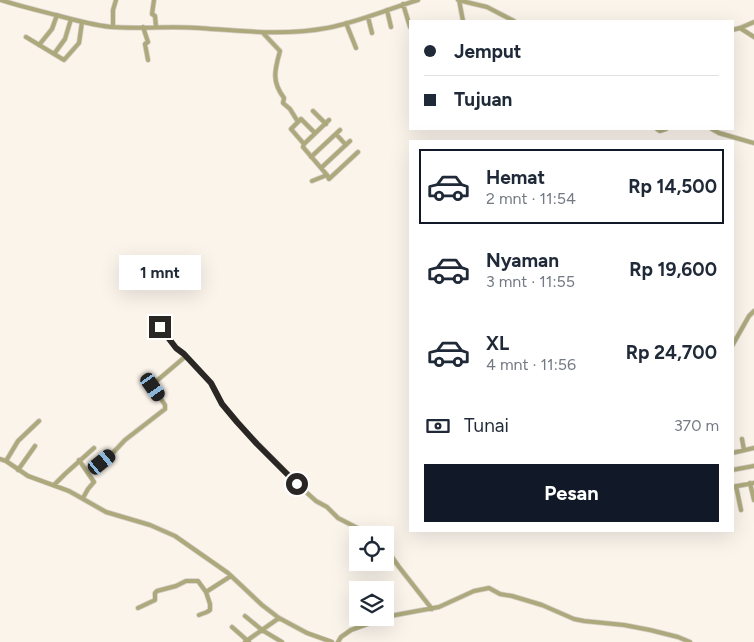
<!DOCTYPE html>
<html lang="id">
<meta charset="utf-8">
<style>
:root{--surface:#fff;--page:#f6f6f7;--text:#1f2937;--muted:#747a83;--line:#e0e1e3;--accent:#111827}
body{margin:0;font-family:Figtree,sans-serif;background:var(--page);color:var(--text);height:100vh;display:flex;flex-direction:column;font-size:19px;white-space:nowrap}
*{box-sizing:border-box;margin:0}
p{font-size:16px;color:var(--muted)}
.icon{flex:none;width:28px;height:28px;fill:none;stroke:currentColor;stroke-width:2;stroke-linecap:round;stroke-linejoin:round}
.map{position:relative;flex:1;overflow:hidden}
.drawer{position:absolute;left:409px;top:140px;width:325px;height:392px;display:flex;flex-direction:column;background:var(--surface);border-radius:0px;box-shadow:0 5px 20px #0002}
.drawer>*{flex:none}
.top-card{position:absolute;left:409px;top:20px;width:325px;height:110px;border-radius:0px;box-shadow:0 5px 20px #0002;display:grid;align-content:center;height:110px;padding:0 15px;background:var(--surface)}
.buttons{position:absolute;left:349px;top:526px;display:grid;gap:10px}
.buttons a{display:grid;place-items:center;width:45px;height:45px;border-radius:0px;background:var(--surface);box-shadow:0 5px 20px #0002;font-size:25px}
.end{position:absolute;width:22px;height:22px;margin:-11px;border:6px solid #292623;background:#fff;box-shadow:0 0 0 2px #fff}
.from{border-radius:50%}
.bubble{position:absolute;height:35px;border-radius:0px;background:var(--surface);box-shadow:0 5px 20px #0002;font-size:16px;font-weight:700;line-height:35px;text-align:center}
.car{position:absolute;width:15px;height:30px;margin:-15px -8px;border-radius:6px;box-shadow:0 0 4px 1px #0007;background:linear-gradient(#222 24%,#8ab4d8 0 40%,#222 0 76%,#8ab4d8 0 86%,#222 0)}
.top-card b{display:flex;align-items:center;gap:18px;height:48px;font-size:19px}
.top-card b+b{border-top:1px solid var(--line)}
.top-card i{width:12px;height:12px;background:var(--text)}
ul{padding:9px 0 0;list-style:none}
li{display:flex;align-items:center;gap:15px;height:75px;margin:0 10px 8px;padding:0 5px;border:2px solid transparent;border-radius:0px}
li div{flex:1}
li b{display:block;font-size:19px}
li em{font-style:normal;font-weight:700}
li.active{border-color:var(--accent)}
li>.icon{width:45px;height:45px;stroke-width:1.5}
.pay{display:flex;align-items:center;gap:12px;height:55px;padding:0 15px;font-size:19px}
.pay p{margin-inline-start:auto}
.cta{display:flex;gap:10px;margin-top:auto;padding:10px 15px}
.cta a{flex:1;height:58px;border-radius:0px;background:var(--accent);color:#fff;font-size:20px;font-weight:700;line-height:58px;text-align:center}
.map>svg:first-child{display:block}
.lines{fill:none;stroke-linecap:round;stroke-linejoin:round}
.minor-casing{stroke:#d5cfc7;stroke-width:5.5}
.minor{stroke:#ada97c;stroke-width:4}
.route{stroke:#292623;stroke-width:6}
</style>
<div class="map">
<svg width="754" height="642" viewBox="0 0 754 642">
<rect width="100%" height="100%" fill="#fbf4eb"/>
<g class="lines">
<defs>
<path id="minor" d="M1,0C19,6 37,10 56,15C74,20 92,25 111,27C140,29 170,26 199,28C242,31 284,36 327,28C358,22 388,9 418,0
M154,0L152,14L155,16L156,27
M458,0L487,7L514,21
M459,0L463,21
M403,4L410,27
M387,10L391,27
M368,17L372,33
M346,23L356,48
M113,27V10L116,0
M143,27L148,42L145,44L148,60
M740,28L754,22
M732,30L740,28L754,37
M263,33L280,51C275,69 271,81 284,98L283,103L290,109L298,122
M26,37L64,60L79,43L82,22
M39,45L52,29L57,15
M54,54L65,39L71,19
M313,111L326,124
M657,129L660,131L666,129
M712,129L719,133L754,143
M315,133L301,119L291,129L304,144L303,147L327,175L329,179L358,152
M336,134L346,145
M304,144L329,120
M311,157L340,130
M321,168L350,141
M312,181L327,175
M160,327L176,348L184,354L211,383L222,404L249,435L306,492L316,501L327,507L338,518L371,535
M732,346L749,316L754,311
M742,439L744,450
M732,453L754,448
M0,459L6,461L28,476L69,491L106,512L150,525L175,536L228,573L262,605L279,618L307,633L332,642
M79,460L94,482L88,489L83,498
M6,461L18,441L39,421
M102,462L110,456L125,440L165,409V405L153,387V384L186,356
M18,470L35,446
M732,470L754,466
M750,483L754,500
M54,485L65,474L94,448
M736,486L741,510
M732,487L754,483
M385,547L399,567L432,609
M138,608L155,600V593L157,591L176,586L186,581H198L206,592
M199,615L207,612L210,610V604L206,592L231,576
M245,616L262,630L282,642
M232,627L249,642
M245,642L279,618
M338,642L341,637L351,630L390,616L439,607L474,591L489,588L500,594L512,596L542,605L574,619L584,621L624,625L650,630L678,637L690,642"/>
</defs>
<use href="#minor" class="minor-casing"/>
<use href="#minor" class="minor"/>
</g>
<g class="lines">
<path class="route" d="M160,327L176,348L184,354L211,383L222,404L237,422L257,444L297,484"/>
</g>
</svg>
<div class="buttons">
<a><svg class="icon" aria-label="locate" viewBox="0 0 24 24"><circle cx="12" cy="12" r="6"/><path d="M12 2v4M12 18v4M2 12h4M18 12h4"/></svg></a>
<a><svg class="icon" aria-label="layers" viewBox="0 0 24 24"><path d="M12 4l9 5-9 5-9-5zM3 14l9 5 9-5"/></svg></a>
</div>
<i class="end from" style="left:297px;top:484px"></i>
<i class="end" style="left:160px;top:327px"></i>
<div class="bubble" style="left:119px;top:255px;width:82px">1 mnt</div>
<i class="car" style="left:153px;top:387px;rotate:145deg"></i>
<i class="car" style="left:102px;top:462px;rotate:51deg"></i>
<div class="top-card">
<b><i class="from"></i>Jemput</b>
<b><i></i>Tujuan</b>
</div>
<section class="drawer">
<ul>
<li class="active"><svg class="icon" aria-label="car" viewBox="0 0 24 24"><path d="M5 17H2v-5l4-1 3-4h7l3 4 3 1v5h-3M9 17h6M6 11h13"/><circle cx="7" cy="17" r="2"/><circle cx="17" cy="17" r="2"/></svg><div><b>Hemat</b><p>2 mnt · 11:54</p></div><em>Rp 14,500</em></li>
<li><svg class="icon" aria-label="car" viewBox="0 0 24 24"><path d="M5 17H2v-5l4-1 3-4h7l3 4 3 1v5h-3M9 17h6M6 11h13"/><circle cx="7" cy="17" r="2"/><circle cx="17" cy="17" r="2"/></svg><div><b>Nyaman</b><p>3 mnt · 11:55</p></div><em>Rp 19,600</em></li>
<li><svg class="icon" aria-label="car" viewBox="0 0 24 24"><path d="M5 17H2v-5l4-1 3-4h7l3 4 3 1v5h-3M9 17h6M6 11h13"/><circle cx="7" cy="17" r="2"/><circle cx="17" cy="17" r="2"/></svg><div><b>XL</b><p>4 mnt · 11:56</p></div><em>Rp 24,700</em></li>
</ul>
<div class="pay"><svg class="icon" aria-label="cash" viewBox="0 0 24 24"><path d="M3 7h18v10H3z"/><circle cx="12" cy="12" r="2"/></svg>Tunai<p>370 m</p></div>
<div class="cta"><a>Pesan</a></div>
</section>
</div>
